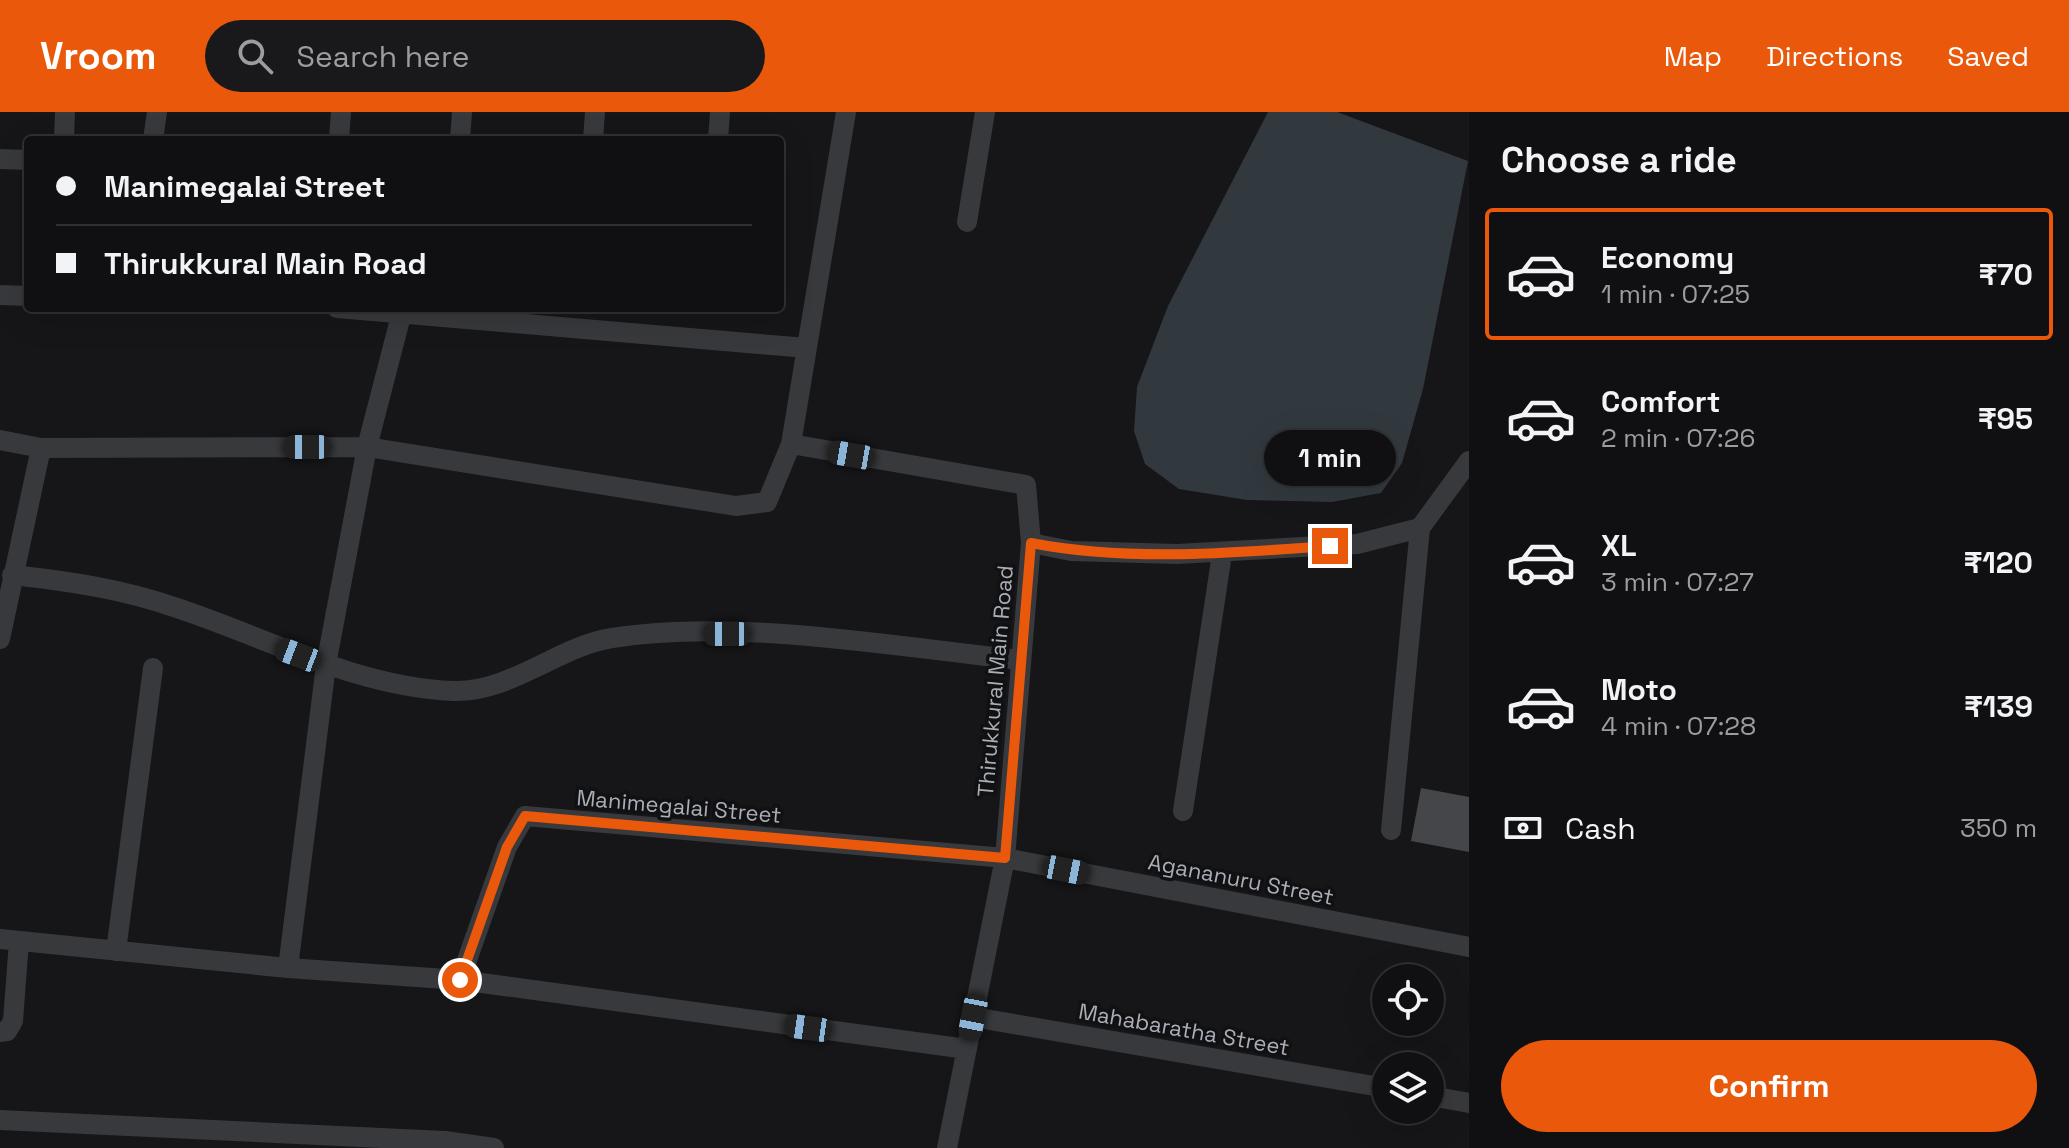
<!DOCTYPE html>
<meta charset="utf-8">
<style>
:root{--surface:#101012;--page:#19191b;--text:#f1f3f6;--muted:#9c9d9f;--line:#303032;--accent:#ea580c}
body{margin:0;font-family:"Space Grotesk",sans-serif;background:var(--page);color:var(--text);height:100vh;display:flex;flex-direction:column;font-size:30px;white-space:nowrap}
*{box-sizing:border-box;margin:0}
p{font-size:26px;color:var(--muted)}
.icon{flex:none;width:44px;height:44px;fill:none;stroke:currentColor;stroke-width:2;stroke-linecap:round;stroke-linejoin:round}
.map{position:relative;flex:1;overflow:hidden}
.drawer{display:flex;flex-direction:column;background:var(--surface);width:600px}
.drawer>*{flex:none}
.top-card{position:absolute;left:24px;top:24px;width:760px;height:176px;border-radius:8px;box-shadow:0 8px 32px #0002,0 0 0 2px var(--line);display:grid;align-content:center;height:176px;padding:0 32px;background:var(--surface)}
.tools{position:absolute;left:1372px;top:852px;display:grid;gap:16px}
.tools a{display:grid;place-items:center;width:72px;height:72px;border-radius:50%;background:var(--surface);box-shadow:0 8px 32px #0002,0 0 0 2px var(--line);font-size:40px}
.end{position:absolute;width:36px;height:36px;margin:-18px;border:10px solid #ea580c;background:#fff;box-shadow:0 0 0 4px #fff}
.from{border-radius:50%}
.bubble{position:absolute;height:56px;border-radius:28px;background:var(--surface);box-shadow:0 8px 32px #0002,0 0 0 2px var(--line);font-size:26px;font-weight:700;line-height:56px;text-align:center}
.car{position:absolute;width:24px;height:48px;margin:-24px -12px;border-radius:10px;box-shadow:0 0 6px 2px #0007;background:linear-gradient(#222 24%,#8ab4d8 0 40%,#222 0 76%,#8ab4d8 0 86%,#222 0)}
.top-card b{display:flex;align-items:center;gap:28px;height:76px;font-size:30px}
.top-card b+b{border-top:2px solid var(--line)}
.top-card i{width:20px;height:20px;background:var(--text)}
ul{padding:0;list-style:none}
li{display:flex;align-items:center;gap:24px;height:132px;margin:0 16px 12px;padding:0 16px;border:4px solid transparent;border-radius:8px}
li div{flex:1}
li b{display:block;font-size:30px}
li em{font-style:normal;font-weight:700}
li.on{border-color:var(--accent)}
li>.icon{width:72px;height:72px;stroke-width:1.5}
h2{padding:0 32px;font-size:36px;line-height:96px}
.pay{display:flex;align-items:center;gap:20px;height:88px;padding:0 32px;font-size:30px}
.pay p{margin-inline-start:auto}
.cta{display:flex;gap:16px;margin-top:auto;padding:16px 32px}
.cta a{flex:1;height:92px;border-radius:48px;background:var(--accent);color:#fff;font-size:32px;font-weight:700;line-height:92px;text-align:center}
header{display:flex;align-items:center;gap:48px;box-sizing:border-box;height:112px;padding:0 40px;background:var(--accent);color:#fff}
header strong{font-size:38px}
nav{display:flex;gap:44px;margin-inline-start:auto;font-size:28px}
.search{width:560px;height:72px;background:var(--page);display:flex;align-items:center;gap:20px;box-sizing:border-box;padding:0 28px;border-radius:44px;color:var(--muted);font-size:30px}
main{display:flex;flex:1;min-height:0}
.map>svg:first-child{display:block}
.water{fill:#31393f}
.building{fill:#45464a}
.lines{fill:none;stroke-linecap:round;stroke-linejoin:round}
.minor{stroke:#38393c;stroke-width:20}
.route{stroke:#ea580c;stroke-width:10}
.labels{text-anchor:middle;stroke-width:7;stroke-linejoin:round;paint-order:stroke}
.street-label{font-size:22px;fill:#aaaeb6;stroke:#111113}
</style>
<header>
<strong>Vroom</strong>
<div class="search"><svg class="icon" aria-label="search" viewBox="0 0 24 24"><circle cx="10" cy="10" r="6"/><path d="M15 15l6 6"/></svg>Search here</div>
<nav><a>Map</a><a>Directions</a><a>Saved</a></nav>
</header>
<main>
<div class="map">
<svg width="1469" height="1036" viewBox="0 0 1469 1036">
<rect width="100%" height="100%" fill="#161618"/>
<path class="water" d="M1268,0H1337L1468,49L1423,277L1402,351L1381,381L1332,390L1247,388L1179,377L1145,352L1134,319L1137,275L1168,194Z"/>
<path class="building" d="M1421,676L1469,685V740L1411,729Z"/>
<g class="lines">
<path class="minor" d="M64,28L65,0
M153,28L157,0
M339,28L341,0
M460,28L462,0
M593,28L595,0
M718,28L720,0
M0,47L28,48
M967,110L985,0
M0,183L28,184
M337,196L807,236
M0,328L41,336L367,335L736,394L767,390L791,332L846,0
M791,332L1026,373L1031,431
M12,463C68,469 123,477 177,496C268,526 356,575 453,579C510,581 559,534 612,526C736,506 896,535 1021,548
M0,527L41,336
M1183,699L1222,442
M1391,718L1420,416
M0,827L288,856L460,868L967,937
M116,839L153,556
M288,856L326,553L367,335L403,196
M460,868L507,735L525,704L1005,746L1469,835
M973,905L1386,976
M0,920L7,919L13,909L19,829
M1430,984L1469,991
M0,1008L445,1029L494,1036
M947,1036L1005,746L1031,431L1071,439L1177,442L1357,432L1420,416L1469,349"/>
</g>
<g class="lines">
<path class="route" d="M460,868L507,735L525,704L1005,746L1031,431C1129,450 1231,441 1330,434"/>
</g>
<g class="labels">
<g class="street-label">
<text transform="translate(995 569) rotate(-85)" y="8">Thirukkural Main Road</text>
<text transform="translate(679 694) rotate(5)" y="8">Manimegalai Street</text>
<text transform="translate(1241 767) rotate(11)" y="8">Agananuru Street</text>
<text transform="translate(1184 917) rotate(10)" y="8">Mahabaratha Street</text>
</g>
</g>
</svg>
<div class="tools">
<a><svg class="icon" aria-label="locate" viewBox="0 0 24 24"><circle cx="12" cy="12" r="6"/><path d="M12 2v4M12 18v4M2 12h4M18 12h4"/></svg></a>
<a><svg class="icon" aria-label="layers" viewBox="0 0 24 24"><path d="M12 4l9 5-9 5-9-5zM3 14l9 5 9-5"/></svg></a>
</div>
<i class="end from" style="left:460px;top:868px"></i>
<i class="end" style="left:1330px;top:434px"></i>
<div class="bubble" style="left:1264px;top:318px;width:132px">1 min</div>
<i class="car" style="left:307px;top:335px;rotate:270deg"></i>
<i class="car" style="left:851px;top:343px;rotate:280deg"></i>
<i class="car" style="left:727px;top:522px;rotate:270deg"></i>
<i class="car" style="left:298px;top:543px;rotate:291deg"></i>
<i class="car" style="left:1066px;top:758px;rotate:101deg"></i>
<i class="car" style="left:973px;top:905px;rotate:191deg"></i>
<i class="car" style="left:808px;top:916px;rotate:278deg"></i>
<div class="top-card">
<b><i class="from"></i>Manimegalai Street</b>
<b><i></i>Thirukkural Main Road</b>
</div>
</div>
<section class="drawer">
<h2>Choose a ride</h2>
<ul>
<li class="on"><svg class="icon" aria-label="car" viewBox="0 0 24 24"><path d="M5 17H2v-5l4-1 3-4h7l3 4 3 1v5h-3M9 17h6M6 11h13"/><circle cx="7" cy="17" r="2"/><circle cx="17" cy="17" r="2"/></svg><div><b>Economy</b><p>1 min · 07:25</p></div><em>₹70</em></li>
<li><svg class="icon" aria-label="car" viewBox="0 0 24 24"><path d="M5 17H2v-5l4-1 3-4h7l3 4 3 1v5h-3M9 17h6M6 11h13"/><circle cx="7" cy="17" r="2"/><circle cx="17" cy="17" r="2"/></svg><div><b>Comfort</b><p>2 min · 07:26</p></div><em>₹95</em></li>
<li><svg class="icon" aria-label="car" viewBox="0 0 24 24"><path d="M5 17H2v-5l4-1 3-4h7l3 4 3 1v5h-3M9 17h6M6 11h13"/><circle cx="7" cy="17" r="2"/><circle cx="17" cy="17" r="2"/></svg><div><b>XL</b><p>3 min · 07:27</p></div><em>₹120</em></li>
<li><svg class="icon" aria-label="car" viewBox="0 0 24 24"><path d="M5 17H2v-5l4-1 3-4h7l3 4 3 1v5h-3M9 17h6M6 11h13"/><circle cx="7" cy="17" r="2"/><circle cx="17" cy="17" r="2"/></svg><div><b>Moto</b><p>4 min · 07:28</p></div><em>₹139</em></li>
</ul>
<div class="pay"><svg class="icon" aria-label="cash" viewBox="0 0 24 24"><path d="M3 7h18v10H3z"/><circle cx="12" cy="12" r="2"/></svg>Cash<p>350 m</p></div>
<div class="cta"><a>Confirm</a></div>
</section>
</main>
